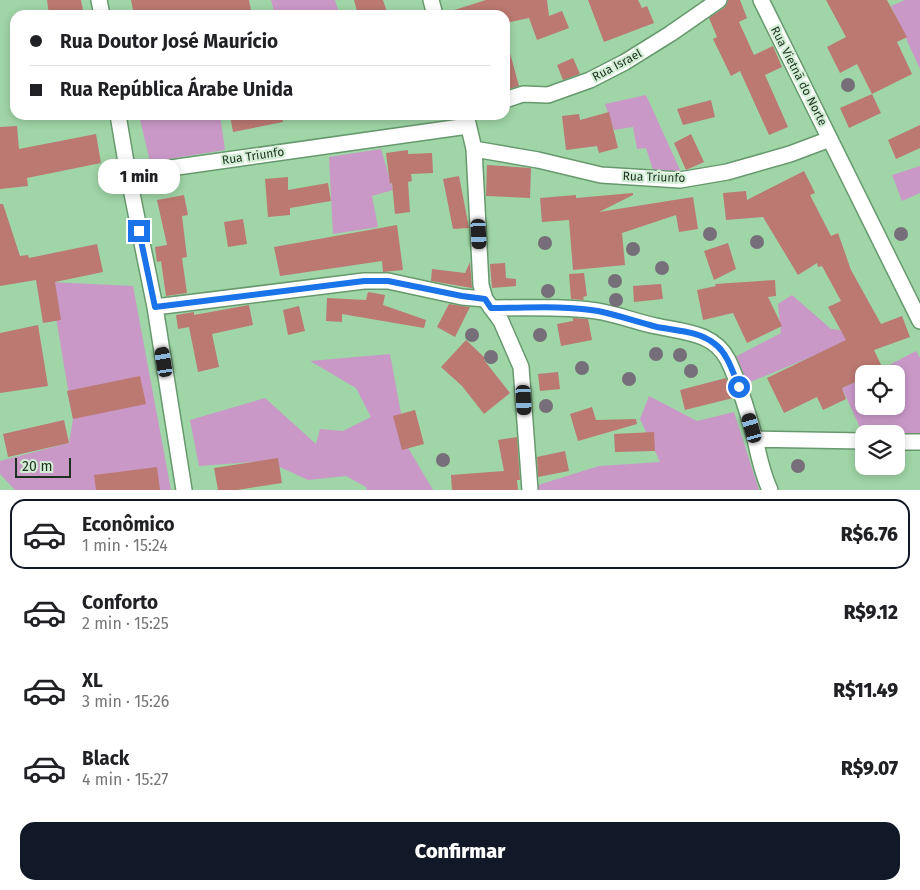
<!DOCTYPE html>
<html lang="pt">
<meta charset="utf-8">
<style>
:root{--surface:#fff;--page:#f6f6f6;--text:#202124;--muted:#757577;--line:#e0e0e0;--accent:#111827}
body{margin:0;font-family:"Fira Sans",sans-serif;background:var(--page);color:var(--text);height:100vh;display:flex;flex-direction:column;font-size:19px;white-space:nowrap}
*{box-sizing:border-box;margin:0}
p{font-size:16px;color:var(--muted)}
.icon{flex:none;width:28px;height:28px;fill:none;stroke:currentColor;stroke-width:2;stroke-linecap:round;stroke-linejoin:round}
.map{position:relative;height:490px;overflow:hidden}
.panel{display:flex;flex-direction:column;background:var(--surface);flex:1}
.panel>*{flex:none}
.guide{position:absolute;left:10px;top:10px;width:500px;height:110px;border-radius:15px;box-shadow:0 2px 8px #0003;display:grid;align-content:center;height:110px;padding:0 20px;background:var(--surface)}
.controls{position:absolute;left:855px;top:365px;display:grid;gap:10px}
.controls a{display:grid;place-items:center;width:50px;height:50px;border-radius:10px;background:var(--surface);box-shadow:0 2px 8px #0003;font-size:25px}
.scale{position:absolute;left:15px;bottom:12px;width:56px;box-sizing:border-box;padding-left:5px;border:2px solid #1c311f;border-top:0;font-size:14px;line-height:18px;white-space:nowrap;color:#1c311f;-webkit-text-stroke:4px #d4eed6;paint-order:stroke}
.end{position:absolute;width:22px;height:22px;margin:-11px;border:6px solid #1a73e8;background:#fff;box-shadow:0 0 0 2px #fff}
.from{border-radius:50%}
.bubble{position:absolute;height:35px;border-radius:15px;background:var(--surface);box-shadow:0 2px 8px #0003;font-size:16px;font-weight:800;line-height:35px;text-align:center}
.car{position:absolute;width:15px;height:30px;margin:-15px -8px;border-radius:6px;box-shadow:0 0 4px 1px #0007;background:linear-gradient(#222 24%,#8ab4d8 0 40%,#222 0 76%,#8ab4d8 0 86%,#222 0)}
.guide b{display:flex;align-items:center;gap:18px;height:48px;font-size:19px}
.guide b+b{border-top:1px solid var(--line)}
.guide i{width:12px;height:12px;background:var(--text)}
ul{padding:9px 0 0;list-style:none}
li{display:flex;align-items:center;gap:15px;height:70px;margin:0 10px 8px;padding:0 10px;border:2px solid transparent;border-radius:15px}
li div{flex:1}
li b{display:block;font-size:19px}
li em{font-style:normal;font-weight:800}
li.current{border-color:var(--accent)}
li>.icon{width:45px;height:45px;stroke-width:1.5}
.action{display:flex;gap:10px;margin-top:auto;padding:10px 20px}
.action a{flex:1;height:58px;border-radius:15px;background:var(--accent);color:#fff;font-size:20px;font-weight:800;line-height:58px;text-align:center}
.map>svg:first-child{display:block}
.green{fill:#c998c7}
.building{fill:#bb7971}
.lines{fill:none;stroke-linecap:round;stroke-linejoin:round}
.street-casing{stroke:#67996e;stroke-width:18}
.street{stroke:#fff;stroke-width:15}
.tree{fill:#766e79}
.route{stroke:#1a73e8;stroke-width:6}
.labels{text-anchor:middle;stroke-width:4.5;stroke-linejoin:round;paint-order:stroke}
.street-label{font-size:12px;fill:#1c311f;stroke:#d4eed6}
</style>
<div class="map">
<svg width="920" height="490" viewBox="0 0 920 490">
<rect width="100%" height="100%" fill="#a0d5a7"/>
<path class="green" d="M271,0H335L339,14L275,15Z
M905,0H920V69L891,6Z
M646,95L681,172L654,173L646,148L637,149L633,127L614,130L605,104Z
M139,115H220L225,150L150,162Z
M381,149L393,190L372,196L378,227L333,234L329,157Z
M920,166V193L902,201L892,175Z
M50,282L133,286L171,490H15L0,474V461L69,443L73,419Z
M792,295L831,329L840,330L849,341L748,383L735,357L781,333L778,304Z
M916,351L920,358V433L863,434L842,388L864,378V406H896V374H872Z
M390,354L407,446L433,490H367L366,487L346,476L308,480L267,461L199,466L190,420L265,398L316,444L320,429L343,431L371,417L356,388L310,361Z
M649,396L697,421L734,412L759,490H538V485L599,466L660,462L640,419Z"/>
<path class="building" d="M47,0H81L84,15H49Z
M131,0H249L252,15H134Z
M354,0H383L388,15H358Z
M486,0H547L549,16L562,11L569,28L537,40L529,18L505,23V15H449L448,12Z
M588,0H638L642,8L647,6L654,23L604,42Z
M728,0H740L747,18L739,22L754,55L773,46L782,67L765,75L788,127L769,135L740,71L731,76L713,39L717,37L709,18L725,7Z
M826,0H887L907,37L897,42L912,74L872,94L857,64L840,73L827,47L846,37Z
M505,53H510L519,86L505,90Z
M573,58L580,74L563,80L557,65Z
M872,94L881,113L849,128L840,108Z
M711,100L715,117L683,125L677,109Z
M609,112L618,148L599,153L597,146L566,150L562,116L579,114L580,120Z
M230,115H282L283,122L233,132Z
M920,125V148L896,159L888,140Z
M17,126L19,149L96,134L101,163L27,178L28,186L0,189V127Z
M691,134L704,162L686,170L674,143Z
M408,150V154L432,153L433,173L411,174L412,181L408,182L410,212L395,214L392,183L390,184L386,153Z
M487,165L531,168L530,198L486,196Z
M804,171L815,193L810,195L831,236L838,233L851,270L881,324L902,316L910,337L874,350L883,369L872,374H864V378L842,388L846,399L823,410L817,397L784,413L767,378L846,340L828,307L841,301L822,266L818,267L817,263L798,275L763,217L726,220L723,193L746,191L747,200Z
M459,176L469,228L453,229L443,179Z
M288,177V190L328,183L331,201L290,208V215L268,217L265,179Z
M633,193V195L599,212L693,197L698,229L679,232L676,215L622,233L625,265L573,270L569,220L542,222L540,198L576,195V198Z
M184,195L188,215L182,216L187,257L182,258L187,293L166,296L161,261L157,262L155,247L167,245L157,200Z
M0,204H3L20,256L28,255L29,258L97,244L103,272L55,282L61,320L43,323L36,280L0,286Z
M243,219L247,244L228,247L224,222Z
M397,225L403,270L383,272L382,261L280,276L274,247Z
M728,243L736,269L714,280L704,251Z
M470,262L472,288L431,281L432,269L465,273Z
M505,263L506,278L516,279V286L492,288L490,264Z
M584,273L587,296L583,297L584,300L571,299L569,274Z
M775,280L776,296L768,297L782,326L747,343L733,313L703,320L697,290L716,286L715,284Z
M661,284L663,299L634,302L633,286Z
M368,292L385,295L383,305L426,320L424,328L342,314V322L326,321L327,298L366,300Z
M449,304L470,307L455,337L437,327Z
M249,305L253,325L212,334L219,367L198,372L189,327L178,329L176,315L194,312V315Z
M299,306L305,331L288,335L283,310Z
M573,318L588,319L592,340L561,346L557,324L573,321Z
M38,325L48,386L0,393V333Z
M466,340L485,358L484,360L510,393L484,414L462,386L441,367Z
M558,372L560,389L540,391L538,374Z
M140,376L146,404L73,419L67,391Z
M726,378L733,398L685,410L680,390Z
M592,407L596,420L636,419L637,424L578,441L570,414Z
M415,410L424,444L402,450L393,416Z
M64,420L69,443L8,457L3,434Z
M654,432L655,451L615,452L614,434Z
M517,437L520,480H517L518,490H452L451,475L504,471L498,440Z
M565,451L569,471L538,477L537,457Z
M278,458L282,483L237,490H218L214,468Z
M157,467L160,490H96L94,475Z"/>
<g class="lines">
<defs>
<path id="street" d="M99,0L102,15
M431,0L435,15
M761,0L920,321
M505,100L523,94L548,95L590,80L625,62L670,34L719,0
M118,115L128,174L155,307L184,490
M466,115L474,149L481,285L485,299L501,321L521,367L530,490
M474,149L538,160L601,175L680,180L727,172L790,154L830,139
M128,174L468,126
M155,307L364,281H388L462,297L485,299
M491,308C526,308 563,306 597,311C617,314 636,322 656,326C683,332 714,332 728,360C740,385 748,413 755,439C759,457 762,473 770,490
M755,439L864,441
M896,442H920"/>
</defs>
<use href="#street" class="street-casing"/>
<use href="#street" class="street"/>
</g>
<g class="tree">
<circle cx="848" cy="85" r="7"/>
<circle cx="710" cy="234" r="7"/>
<circle cx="901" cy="234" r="7"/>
<circle cx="757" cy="242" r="7"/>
<circle cx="545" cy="243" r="7"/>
<circle cx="633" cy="249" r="7"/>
<circle cx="662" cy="268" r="7"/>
<circle cx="615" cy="281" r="7"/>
<circle cx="548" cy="291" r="7"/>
<circle cx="616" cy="300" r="7"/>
<circle cx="472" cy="335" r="7"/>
<circle cx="540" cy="335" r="7"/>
<circle cx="656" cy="354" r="7"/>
<circle cx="680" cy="355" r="7"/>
<circle cx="491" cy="357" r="7"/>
<circle cx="582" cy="368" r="7"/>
<circle cx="691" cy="371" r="7"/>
<circle cx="629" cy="379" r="7"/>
<circle cx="546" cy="406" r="7"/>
<circle cx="443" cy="460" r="7"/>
<circle cx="798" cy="466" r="7"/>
</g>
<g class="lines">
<path class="route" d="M139,231L155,307L364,281H388L462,296L485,299L491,308C526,308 563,305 598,311C618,315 637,322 657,327C678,331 698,331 715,344C728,354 733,373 739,387"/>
</g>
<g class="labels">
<g class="street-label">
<text transform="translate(617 65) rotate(-28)" y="4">Rua Israel</text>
<text transform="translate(799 76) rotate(63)" y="4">Rua Vietnã do Norte</text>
<text transform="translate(253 156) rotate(-8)" y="4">Rua Triunfo</text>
<text transform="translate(654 177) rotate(2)" y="4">Rua Triunfo</text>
</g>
</g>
</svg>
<div class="controls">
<a><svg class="icon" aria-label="locate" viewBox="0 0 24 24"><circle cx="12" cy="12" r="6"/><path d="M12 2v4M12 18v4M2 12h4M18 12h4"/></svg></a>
<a><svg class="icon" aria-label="layers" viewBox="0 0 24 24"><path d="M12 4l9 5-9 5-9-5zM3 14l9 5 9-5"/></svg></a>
</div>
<div class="scale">20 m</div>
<i class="end from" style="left:739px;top:387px"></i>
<i class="end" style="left:139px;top:231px"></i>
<div class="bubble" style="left:98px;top:159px;width:82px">1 min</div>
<i class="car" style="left:479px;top:234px;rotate:177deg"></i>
<i class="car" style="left:164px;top:362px;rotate:351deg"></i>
<i class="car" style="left:524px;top:400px;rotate:177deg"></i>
<i class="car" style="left:752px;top:428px;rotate:344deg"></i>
<div class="guide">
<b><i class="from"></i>Rua Doutor José Maurício</b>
<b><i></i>Rua República Árabe Unida</b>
</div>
</div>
<section class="panel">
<ul>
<li class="current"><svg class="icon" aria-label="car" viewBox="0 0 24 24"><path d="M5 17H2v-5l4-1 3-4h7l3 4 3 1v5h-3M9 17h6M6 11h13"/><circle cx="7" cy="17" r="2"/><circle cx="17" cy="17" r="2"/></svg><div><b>Econômico</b><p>1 min · 15:24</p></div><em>R$6.76</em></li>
<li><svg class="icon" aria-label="car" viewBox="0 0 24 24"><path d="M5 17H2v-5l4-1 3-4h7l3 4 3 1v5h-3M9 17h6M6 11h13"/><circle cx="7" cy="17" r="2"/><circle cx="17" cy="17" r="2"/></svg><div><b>Conforto</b><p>2 min · 15:25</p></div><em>R$9.12</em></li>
<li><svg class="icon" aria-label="car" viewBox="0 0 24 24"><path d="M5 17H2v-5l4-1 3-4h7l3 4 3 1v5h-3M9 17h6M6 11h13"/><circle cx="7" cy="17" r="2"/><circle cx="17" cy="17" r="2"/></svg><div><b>XL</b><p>3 min · 15:26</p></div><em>R$11.49</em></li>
<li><svg class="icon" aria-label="car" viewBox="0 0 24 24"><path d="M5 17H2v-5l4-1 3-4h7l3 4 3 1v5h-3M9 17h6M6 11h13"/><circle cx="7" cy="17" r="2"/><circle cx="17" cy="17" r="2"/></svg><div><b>Black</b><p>4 min · 15:27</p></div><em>R$9.07</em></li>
</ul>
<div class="action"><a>Confirmar</a></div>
</section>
